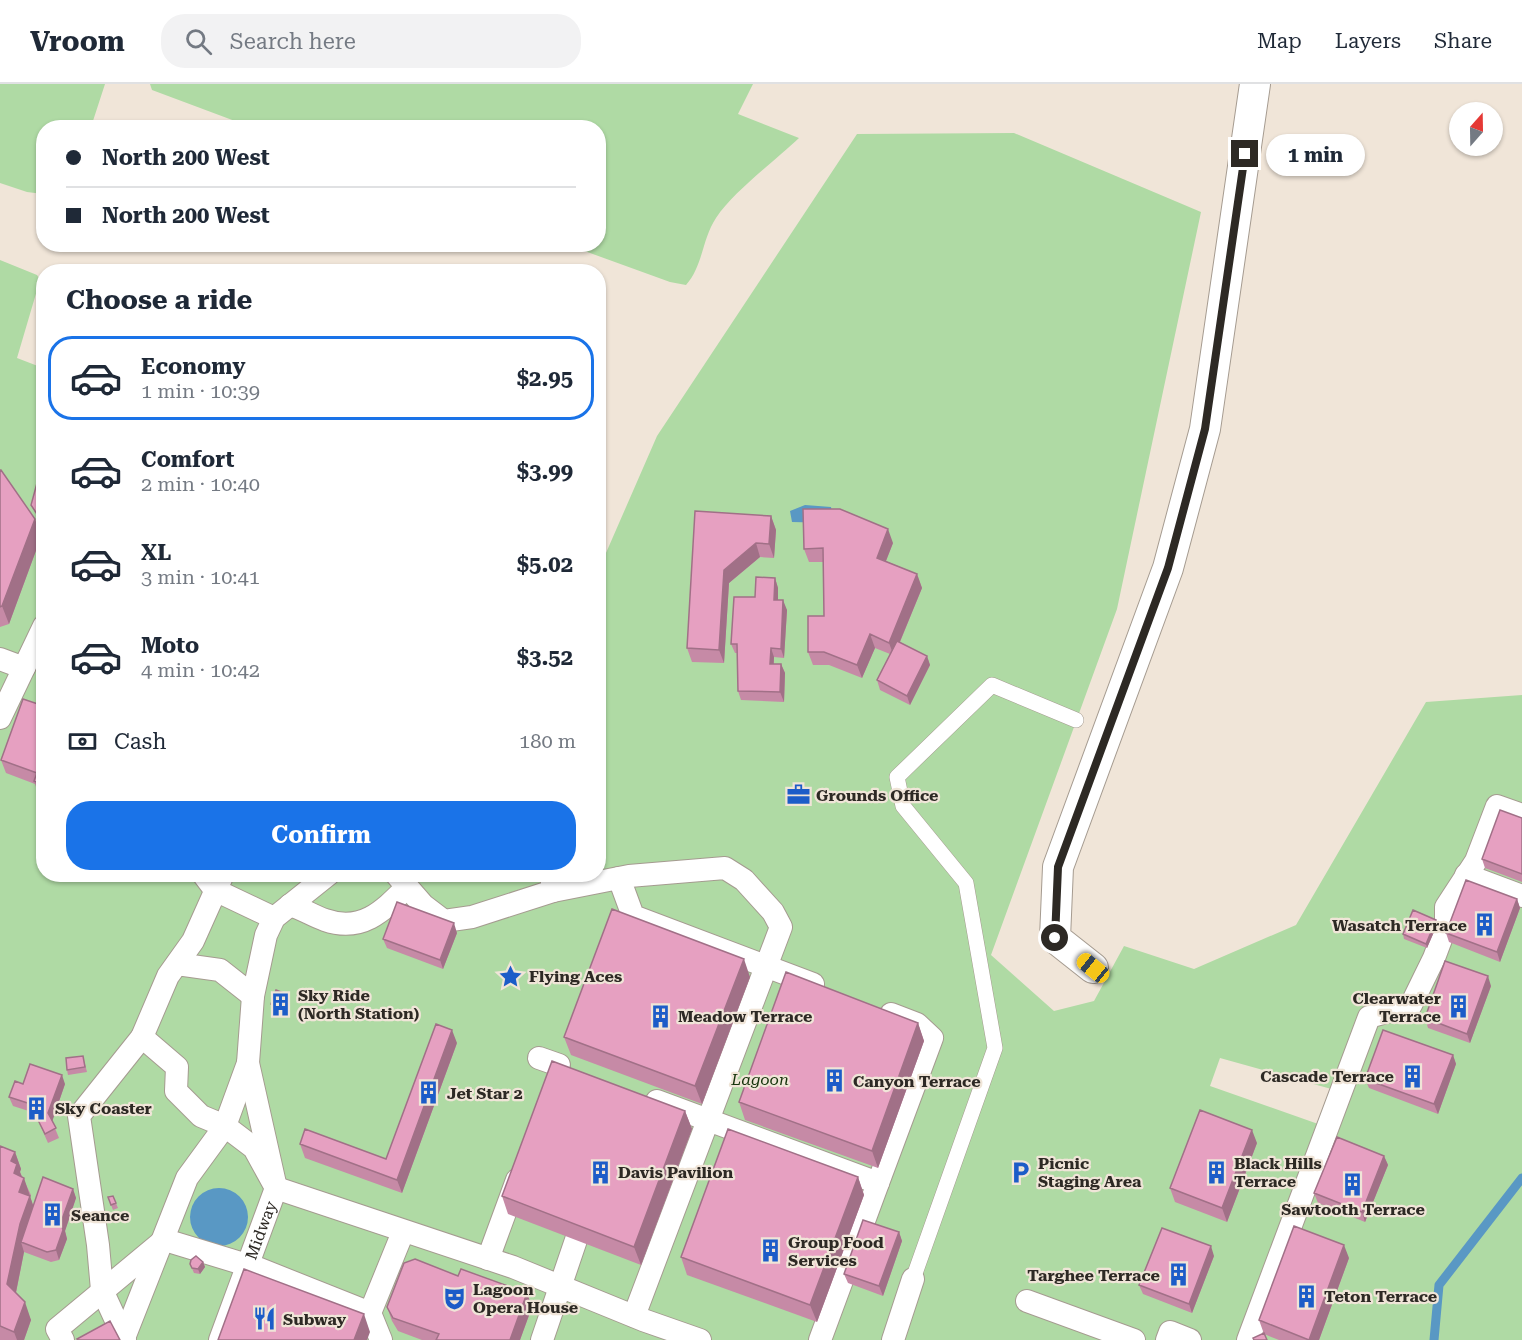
<!DOCTYPE html>
<meta charset="utf-8">
<style>
:root{--surface:#fff;--page:#f2f2f3;--text:#1f2937;--muted:#747a83;--line:#e0e1e3;--accent:#1a73e8}
body{margin:0;font-family:"Roboto Serif",serif;background:var(--page);color:var(--text);height:100vh;display:flex;flex-direction:column;font-size:22px;white-space:nowrap}
*{box-sizing:border-box;margin:0}
p{font-size:20px;color:var(--muted)}
.icon{flex:none;width:33px;height:33px;fill:none;stroke:currentColor;stroke-width:2;stroke-linecap:round;stroke-linejoin:round}
.map{position:relative;flex:1;overflow:hidden}
.panel{position:absolute;left:36px;top:180px;width:570px;height:618px;display:flex;flex-direction:column;background:var(--surface);border-radius:24px;box-shadow:0 2px 4px #0004}
.panel>*{flex:none}
.top-card{position:absolute;left:36px;top:36px;width:570px;height:132px;border-radius:24px;box-shadow:0 2px 4px #0004;display:grid;align-content:center;height:132px;padding:0 30px;background:var(--surface)}
.needle{width:39px;rotate:20deg}
.fabs{position:absolute;left:1449px;top:18px;display:grid;gap:12px}
.fabs a{display:grid;place-items:center;width:54px;height:54px;border-radius:50%;background:var(--surface);box-shadow:0 2px 4px #0004;font-size:30px}
.end{position:absolute;width:27px;height:27px;margin:-14px;border:8px solid #2d2924;background:#fff;box-shadow:0 0 0 3px #fff}
.from{border-radius:50%}
.bubble{position:absolute;height:42px;border-radius:21px;background:var(--surface);box-shadow:0 2px 4px #0004;font-size:20px;font-weight:700;line-height:42px;text-align:center}
.car{position:absolute;width:18px;height:36px;margin:-18px -9px;border-radius:8px;box-shadow:0 0 4px 2px #0007;background:linear-gradient(#f5c518 24%,#345 0 40%,#f5c518 0 76%,#345 0 86%,#f5c518 0)}
.top-card b{display:flex;align-items:center;gap:21px;height:57px;font-size:22px}
.top-card b+b{border-top:2px solid var(--line)}
.top-card i{width:15px;height:15px;background:var(--text)}
ul{padding:0;list-style:none}
li{display:flex;align-items:center;gap:18px;height:84px;margin:0 12px 9px;padding:0 18px;border:3px solid transparent;border-radius:24px}
li div{flex:1}
li b{display:block;font-size:22px}
li em{font-style:normal;font-weight:700}
li.active{border-color:var(--accent)}
li>.icon{width:54px;height:54px;stroke-width:1.5}
h2{padding:0 30px;font-size:27px;line-height:72px}
.pay{display:flex;align-items:center;gap:15px;height:66px;padding:0 30px;font-size:22px}
.pay p{margin-inline-start:auto}
.primary-button{display:flex;gap:12px;margin-top:auto;padding:12px 30px}
.primary-button a{flex:1;height:69px;border-radius:24px;background:var(--accent);color:#fff;font-size:24px;font-weight:700;line-height:69px;text-align:center}
header{display:flex;align-items:center;gap:36px;box-sizing:border-box;height:84px;padding:0 30px;background:var(--surface);border-bottom:2px solid var(--line)}
header strong{font-size:28px}
nav{display:flex;gap:33px;margin-inline-start:auto;font-size:21px}
.search{width:420px;height:54px;background:var(--page);display:flex;align-items:center;gap:15px;box-sizing:border-box;padding:0 21px;border-radius:24px;color:var(--muted);font-size:22px}
.map>svg:first-child{display:block}
.green{fill:#afdaa4;fill-rule:evenodd}
.water{fill:#5998c4}
.lines{fill:none;stroke-linecap:round;stroke-linejoin:round}
.stream{stroke:#5998c4;stroke-width:9}
.service-casing{stroke:#a59b90;stroke-width:16}
.pedestrian-casing{stroke:#a59b90;stroke-width:24}
.minor-casing{stroke:#a59b90;stroke-width:32}
.service{stroke:#fff;stroke-width:15}
.pedestrian{stroke:#fff;stroke-width:22}
.minor{stroke:#fff;stroke-width:30}
.wall{fill:#c68aa6}
.shaded-wall{fill:#a17087}
.building{fill:#e6a0c1;stroke:#a17087;stroke-width:1.5}
.route{stroke:#2d2924;stroke-width:8}
.labels{text-anchor:middle;stroke-width:4.5;stroke-linejoin:round;paint-order:stroke}
.poi-label{font-size:16px;font-weight:bold;fill:#2d2924;stroke:#f0e5d8;text-anchor:start}
.park-label{font-size:16px;font-style:italic;fill:#16340c;stroke:#f0e5d8}
.street-label{font-size:16px;fill:#2d2924;stroke:#f0e5d8}
</style>
<header>
<strong>Vroom</strong>
<div class="search"><svg class="icon" aria-label="search" viewBox="0 0 24 24"><circle cx="10" cy="10" r="6"/><path d="M15 15l6 6"/></svg>Search here</div>
<nav><a>Map</a><a>Layers</a><a>Share</a></nav>
</header>
<div class="map">
<svg width="1522" height="1256" viewBox="0 0 1522 1256">
<rect width="100%" height="100%" fill="#f0e5d8"/>
<path class="green" d="M0,0H105L91,43L44,44L43,110L27,108L0,99Z
M150,0H753L738,30L799,54C775,77 734,107 716,134C702,155 703,182 686,201L670,198L568,161L598,160V44L251,43L152,6Z
M1014,49L1201,128L1117,525L991,871L1054,927L1094,917L1124,862L1194,885L1296,841L1426,618L1522,611V1256H0V176L37,191L40,196L17,274L43,284L44,790H598L599,485L657,352L857,50ZM1220,974L1335,1006L1321,1041L1210,1002Z"/>
<path class="water" d="M805,421L831,423L834,439L792,438L790,427Z
M190 1133a29 29 0 1 1 58 0a29 29 0 1 1-58 0Z"/>
<g class="lines">
<path class="stream" d="M1434,1256L1439,1201L1522,1094"/>
<defs>
<path id="service" d="M913,1195L995,964L966,799L903,722L897,693L992,601L1076,636"/>
<g id="pedestrian">
<path d="M0,575L24,584"/>
<path d="M0,634L44,542"/>
<path d="M203,790L215,806L274,834"/>
<path d="M223,790L193,857L168,892L142,953L177,983L176,1007L201,1032L225,1042L254,1064L276,1104L513,1183L643,1236L700,1256"/>
<path d="M396,790L423,821L444,837L472,833L553,807L551,790"/>
<path d="M1466,791L1522,812"/>
<path d="M619,794L633,832L813,900"/>
<path d="M553,807L629,792L725,784L744,796L773,828L781,843L634,1232"/>
<path d="M290,821C303,825 313,832 325,836C362,849 383,827 407,803"/>
<path d="M177,880L220,886L253,912"/>
<path d="M539,974L559,981"/>
<path d="M657,1017L878,1099L932,954L917,940L891,930"/>
<path d="M165,1156L257,1184L370,1229"/>
<path d="M488,1175L517,1096"/>
<path d="M1027,1217L1134,1256"/>
<path d="M124,1254L187,1094L225,1042L248,979L253,912L266,851L274,834L329,790"/>
<path d="M63,1256L57,1245L163,1157"/>
<path d="M125,1256L102,1206L98,1161L79,1032L142,953"/>
<path id="s1" d="M220,1256L276,1104L248,979"/>
<path d="M381,1256L370,1229L403,1148"/>
<path d="M542,1256L576,1156"/>
<path d="M820,1256L878,1099"/>
<path d="M893,1256L913,1195"/>
<path d="M1167,1256L1170,1248L1190,1256"/>
<path d="M1248,1256L1369,933L1411,921L1434,874L1446,842V823L1476,777L1497,722L1522,731"/>
</g>
<path id="minor" d="M1093,884L1055,854L1058,783L1168,484L1205,345L1255,0"/>
</defs>
<use href="#service" class="service-casing"/>
<use href="#pedestrian" class="pedestrian-casing"/>
<use href="#minor" class="minor-casing"/>
<use href="#service" class="service"/>
<use href="#pedestrian" class="pedestrian"/>
<use href="#minor" class="minor"/>
</g>
<path class="wall" d="M0,386L35,435L41,453L9,540L0,543Z
M44,400V441H43L33,425L31,421Z
M771,432L776,446L774,474L760,473L729,499L724,579L692,578L687,564Z
M893,459L886,477L917,490L922,504L900,558L927,572L930,581L910,621L880,606L877,596L890,570L875,564L862,594L829,581H813L808,568L824,532L823,478H809L804,465Z
M775,494L778,504V516L787,526L784,574L774,573V580H781L785,589L784,618L741,616L738,607L737,569H735L731,560L755,513Z
M44,622V713L39,711L35,700L6,689L1,676Z
M1522,734V798L1485,784L1482,775Z
M1517,815L1520,824L1500,878L1449,858L1446,849Z
M1436,836L1437,841L1427,864L1404,855L1403,850Z
M457,849L443,885L387,864L383,855Z
M750,893L702,1020L571,971L564,953Z
M1491,902L1470,959L1428,944L1425,934Z
M288,914L283,928L273,925L271,920Z
M918,939L924,957L878,1084L745,1036L739,1018Z
M457,959L402,1109L305,1074L300,1060L386,1075Z
M1453,971L1456,980L1438,1030L1369,1004L1365,995Z
M83,972L87,988L68,991L67,986Z
M23,1000H65L52,1037L59,1054L48,1059L37,1034L38,1030L13,1022L9,1013Z
M685,1027L692,1045L641,1181L508,1130L502,1112Z
M1257,1059L1227,1138L1175,1118L1170,1104Z
M0,1062L15,1068L21,1085L20,1088L31,1111L30,1113L33,1121L73,1105L76,1114L65,1147L67,1155L59,1176L51,1178L24,1168L16,1209L31,1236L24,1256H0Z
M1384,1072L1388,1081L1365,1138L1318,1119L1314,1109Z
M858,1093L864,1111L817,1238L687,1191L681,1173Z
M113,1112L118,1124L113,1126L108,1113Z
M899,1148L902,1157L883,1212L848,1199L844,1190Z
M1214,1172L1192,1229L1143,1210L1139,1201Z
M1349,1174L1319,1256H1279L1264,1250L1259,1236Z
M203,1178L205,1183L200,1190L194,1189L190,1180Z
M458,1192L527,1209L532,1223L520,1256H422L398,1247L392,1237L387,1223Z"/>
<path class="shaded-wall" d="M771,432L776,446L774,474L769,460Z
M35,435L41,453L9,540L2,522Z
M888,445L893,459L882,487L877,474Z
M756,459L760,473L729,499L724,579L719,566L724,486Z
M917,490L922,504L894,572L889,559Z
M775,494L778,504V525L774,516Z
M783,516L787,526L784,574L781,565Z
M870,550L875,564L862,594L857,581Z
M771,564L774,573L773,589L770,580Z
M927,572L930,581L910,621L907,612Z
M781,580L785,589L784,618L780,608Z
M1517,815L1520,824L1500,878L1497,868Z
M1436,836L1437,841L1427,864L1426,860Z
M454,839L457,849L443,885L440,876Z
M744,875L750,893L702,1020L695,1002Z
M1488,892L1491,902L1470,959L1467,950Z
M286,910L288,914L283,928L281,924Z
M918,939L924,957L878,1084L872,1067Z
M452,946L457,959L402,1109L397,1096Z
M1453,971L1456,980L1438,1030L1434,1020Z
M62,991L65,1000L52,1038L48,1029Z
M685,1027L692,1045L641,1181L634,1163Z
M1252,1046L1257,1059L1227,1138L1222,1124Z
M15,1068L21,1085L20,1088L23,1096L24,1094L36,1130L21,1158L24,1168L14,1218L7,1200L20,1140L19,1108L11,1077Z
M1384,1072L1388,1081L1365,1138L1362,1128Z
M858,1093L864,1111L817,1238L810,1221Z
M73,1105L76,1114L65,1147L67,1155L59,1176L56,1166L61,1138Z
M899,1148L902,1157L883,1212L879,1202Z
M1344,1161L1349,1174L1319,1256H1309Z
M1211,1162L1214,1172L1192,1229L1189,1220Z
M203,1178L205,1183L200,1190L198,1185Z
M527,1209L532,1223L520,1256H510Z
M25,1218L31,1236L24,1256H17L14,1248Z
M364,1230L370,1248L367,1256H354Z"/>
<path class="building" d="M0,386H1L35,435L2,522L0,523Z
M37,399L44,400V436H41L31,421Z
M803,425H840L888,445L877,474L917,490L889,559L870,550L857,581L824,568H808V532H824L823,464L804,465Z
M695,427L771,432L769,460L756,459L724,486L719,566L687,564Z
M756,493L775,494L774,516H783L781,565L771,564L770,580H781L780,608L738,607L737,560H731L734,513H755Z
M897,557L927,572L907,612L877,596Z
M23,615L44,622V701L34,697L37,689L1,676Z
M1500,726L1522,734V790L1482,775Z
M1466,796L1517,815L1497,868L1446,849Z
M397,818L454,839L440,876L383,855Z
M612,825L744,875L695,1002L564,953Z
M1413,826L1436,836L1426,860L1403,850Z
M1445,877L1488,892L1467,950L1425,934Z
M786,888L918,939L872,1067L739,1018Z
M276,906L286,910L281,924L271,920Z
M436,940L452,946L397,1096L300,1060L305,1045L386,1075Z
M1383,946L1453,971L1434,1020L1365,995Z
M83,972L85,983L67,986L66,974Z
M552,977L685,1027L634,1163L502,1112Z
M30,980L62,991L48,1029L56,1044L45,1050L37,1034L40,1023L9,1013L15,997L23,1000Z
M1200,1026L1252,1046L1222,1124L1170,1104Z
M728,1045L858,1093L810,1221L681,1173Z
M1337,1053L1384,1072L1362,1128L1314,1109Z
M0,1062L15,1068L11,1077L17,1080L14,1089L24,1094L19,1108L30,1112L20,1140L7,1200L25,1218L14,1248L0,1242Z
M43,1093L73,1105L61,1138L63,1146L56,1166L47,1168L21,1158Z
M113,1112L116,1119L111,1121L108,1113Z
M863,1136L899,1148L879,1202L844,1190Z
M1294,1142L1344,1161L1309,1256L1259,1236Z
M1162,1144L1211,1162L1189,1220L1139,1201Z
M196,1172L203,1178L198,1185L192,1184L190,1180L191,1176Z
M415,1175L458,1192L461,1185L527,1209L510,1256H436L439,1250L393,1234L387,1223L404,1179Z
M244,1185L364,1230L354,1256H218Z
M110,1237L120,1256H78L77,1255Z
M1264,1249L1267,1256H1254L1253,1254Z"/>
<g class="lines">
<path class="route" d="M1055,854L1058,783L1168,484L1205,345L1245,70"/>
</g>
<defs>
<symbol id="office-bare" viewBox="-9 -9 18 18"><path d="M-6-3h4V-5.5h4V-3h4V5H-6ZM-1-4.5V-3h2v-1.5ZM-6 0V1H6V0Z" fill="#1c5cc8" stroke="#f0e5d8" stroke-width="2.5" paint-order="stroke"/></symbol>
<symbol id="building-bare" viewBox="-9 -9 18 18"><path d="M-4-6H4V6H1V3H-1V6H-4ZM-2.5-4.3h1.7v1.8h-1.7ZM.8-4.3h1.7v1.8H.8ZM-2.5-1h1.7V.8h-1.7ZM.8-1h1.7V.8H.8Z" fill="#1c5cc8" stroke="#f0e5d8" stroke-width="2.5" paint-order="stroke"/></symbol>
<symbol id="sight-bare" viewBox="-9 -9 18 18"><path d="M0-6L1.8-2.2L6-1.7L2.9 1.2L3.7 5.4L0 3.3L-3.7 5.4L-2.9 1.2L-6-1.7L-1.8-2.2Z" fill="#1c5cc8" stroke="#f0e5d8" stroke-width="2.5" paint-order="stroke"/></symbol>
<symbol id="parking-bare" viewBox="-9 -9 18 18"><path d="M-3.5-5.5H1a3.5 3.5 0 0 1 0 7H-1V5.5H-3.5ZM-1-3.4V-.6H.8a1.4 1.4 0 0 0 0-2.8Z" fill="#1c5cc8" stroke="#f0e5d8" stroke-width="2.5" paint-order="stroke"/></symbol>
<symbol id="theatre-bare" viewBox="-9 -9 18 18"><path d="M-5-5.5Q0-4 5-5.5V0Q5 5 0 6Q-5 5-5 0ZM-3.3-2.5H-1v1.5H-3.3ZM1-2.5H3.3v1.5H1ZM-2.8 1Q0 5.5 2.8 1Z" fill="#1c5cc8" stroke="#f0e5d8" stroke-width="2.5" paint-order="stroke"/></symbol>
<symbol id="restaurant-bare" viewBox="-9 -9 18 18"><path d="M-5-6h1v4h1v-4h1v4h1v-4h1v5L-1.5 .5V6h-2V.5L-5-1ZM5-6V6H3V1.5H1.5Q1.5-4 5-6Z" fill="#1c5cc8" stroke="#f0e5d8" stroke-width="2.5" paint-order="stroke"/></symbol>
</defs>
<g fill-rule="evenodd">
<use href="#office-bare" x="782" y="694" width="33" height="33"/>
<use href="#building-bare" x="1468" y="824" width="33" height="33"/>
<use href="#sight-bare" x="494" y="876" width="33" height="33"/>
<use href="#building-bare" x="264" y="904" width="33" height="33"/>
<use href="#building-bare" x="1442" y="906" width="33" height="33"/>
<use href="#building-bare" x="644" y="916" width="33" height="33"/>
<use href="#building-bare" x="1396" y="976" width="33" height="33"/>
<use href="#building-bare" x="818" y="980" width="33" height="33"/>
<use href="#building-bare" x="412" y="992" width="33" height="33"/>
<use href="#building-bare" x="20" y="1008" width="33" height="33"/>
<use href="#building-bare" x="584" y="1072" width="33" height="33"/>
<use href="#parking-bare" x="1004" y="1072" width="33" height="33"/>
<use href="#building-bare" x="1200" y="1072" width="33" height="33"/>
<use href="#building-bare" x="1336" y="1084" width="33" height="33"/>
<use href="#building-bare" x="36" y="1114" width="33" height="33"/>
<use href="#building-bare" x="754" y="1150" width="33" height="33"/>
<use href="#building-bare" x="1162" y="1174" width="33" height="33"/>
<use href="#building-bare" x="1290" y="1196" width="33" height="33"/>
<use href="#theatre-bare" x="438" y="1198" width="33" height="33"/>
<use href="#restaurant-bare" x="248" y="1218" width="33" height="33"/>
</g>
<g class="labels">
<g class="poi-label">
<text x="816" y="717">Grounds Office</text>
<text x="1467" y="847" text-anchor="end">Wasatch Terrace</text>
<text x="529" y="898">Flying Aces</text>
<text x="298" y="917">Sky Ride<tspan x="298" dy="18">(North Station)</tspan></text>
<text x="1441" y="920" text-anchor="end">Clearwater<tspan x="1441" dy="18">Terrace</tspan></text>
<text x="678" y="938">Meadow Terrace</text>
<text x="1394" y="998" text-anchor="end">Cascade Terrace</text>
<text x="853" y="1003">Canyon Terrace</text>
<text x="447" y="1015">Jet Star 2</text>
<text x="55" y="1030">Sky Coaster</text>
<text x="1038" y="1085">Picnic<tspan x="1038" dy="18">Staging Area</tspan></text>
<text x="1234" y="1085">Black Hills<tspan x="1234" dy="18">Terrace</tspan></text>
<text x="618" y="1094">Davis Pavilion</text>
<text x="1353" y="1131" text-anchor="middle">Sawtooth Terrace</text>
<text x="71" y="1137">Seance</text>
<text x="788" y="1164">Group Food<tspan x="788" dy="18">Services</tspan></text>
<text x="1160" y="1197" text-anchor="end">Targhee Terrace</text>
<text x="473" y="1211">Lagoon<tspan x="473" dy="18">Opera House</tspan></text>
<text x="1324" y="1218">Teton Terrace</text>
<text x="283" y="1241">Subway</text>
</g>
<g class="park-label">
<text x="760" y="1001">Lagoon</text>
</g>
<g class="street-label">
<text dy="6" stroke="none"><textPath href="#s1" startOffset="117">Midway</textPath></text>
</g>
</g>
</svg>
<div class="fabs">
<a><svg class="needle" viewBox="-14 -14 28 28"><path d="M0-13l5 13h-10z" fill="#e53935"/><path d="M0 13l5-13h-10z" fill="#747a83"/></svg></a>
</div>
<i class="end from" style="left:1055px;top:854px"></i>
<i class="end" style="left:1245px;top:70px"></i>
<div class="bubble" style="left:1266px;top:50px;width:99px">1 min</div>
<i class="car" style="left:1093px;top:884px;rotate:309deg"></i>
<div class="top-card">
<b><i class="from"></i>North 200 West</b>
<b><i></i>North 200 West</b>
</div>
<section class="panel">
<h2>Choose a ride</h2>
<ul>
<li class="active"><svg class="icon" aria-label="car" viewBox="0 0 24 24"><path d="M5 17H2v-5l4-1 3-4h7l3 4 3 1v5h-3M9 17h6M6 11h13"/><circle cx="7" cy="17" r="2"/><circle cx="17" cy="17" r="2"/></svg><div><b>Economy</b><p>1 min · 10:39</p></div><em>$2.95</em></li>
<li><svg class="icon" aria-label="car" viewBox="0 0 24 24"><path d="M5 17H2v-5l4-1 3-4h7l3 4 3 1v5h-3M9 17h6M6 11h13"/><circle cx="7" cy="17" r="2"/><circle cx="17" cy="17" r="2"/></svg><div><b>Comfort</b><p>2 min · 10:40</p></div><em>$3.99</em></li>
<li><svg class="icon" aria-label="car" viewBox="0 0 24 24"><path d="M5 17H2v-5l4-1 3-4h7l3 4 3 1v5h-3M9 17h6M6 11h13"/><circle cx="7" cy="17" r="2"/><circle cx="17" cy="17" r="2"/></svg><div><b>XL</b><p>3 min · 10:41</p></div><em>$5.02</em></li>
<li><svg class="icon" aria-label="car" viewBox="0 0 24 24"><path d="M5 17H2v-5l4-1 3-4h7l3 4 3 1v5h-3M9 17h6M6 11h13"/><circle cx="7" cy="17" r="2"/><circle cx="17" cy="17" r="2"/></svg><div><b>Moto</b><p>4 min · 10:42</p></div><em>$3.52</em></li>
</ul>
<div class="pay"><svg class="icon" aria-label="cash" viewBox="0 0 24 24"><path d="M3 7h18v10H3z"/><circle cx="12" cy="12" r="2"/></svg>Cash<p>180 m</p></div>
<div class="primary-button"><a>Confirm</a></div>
</section>
</div>
